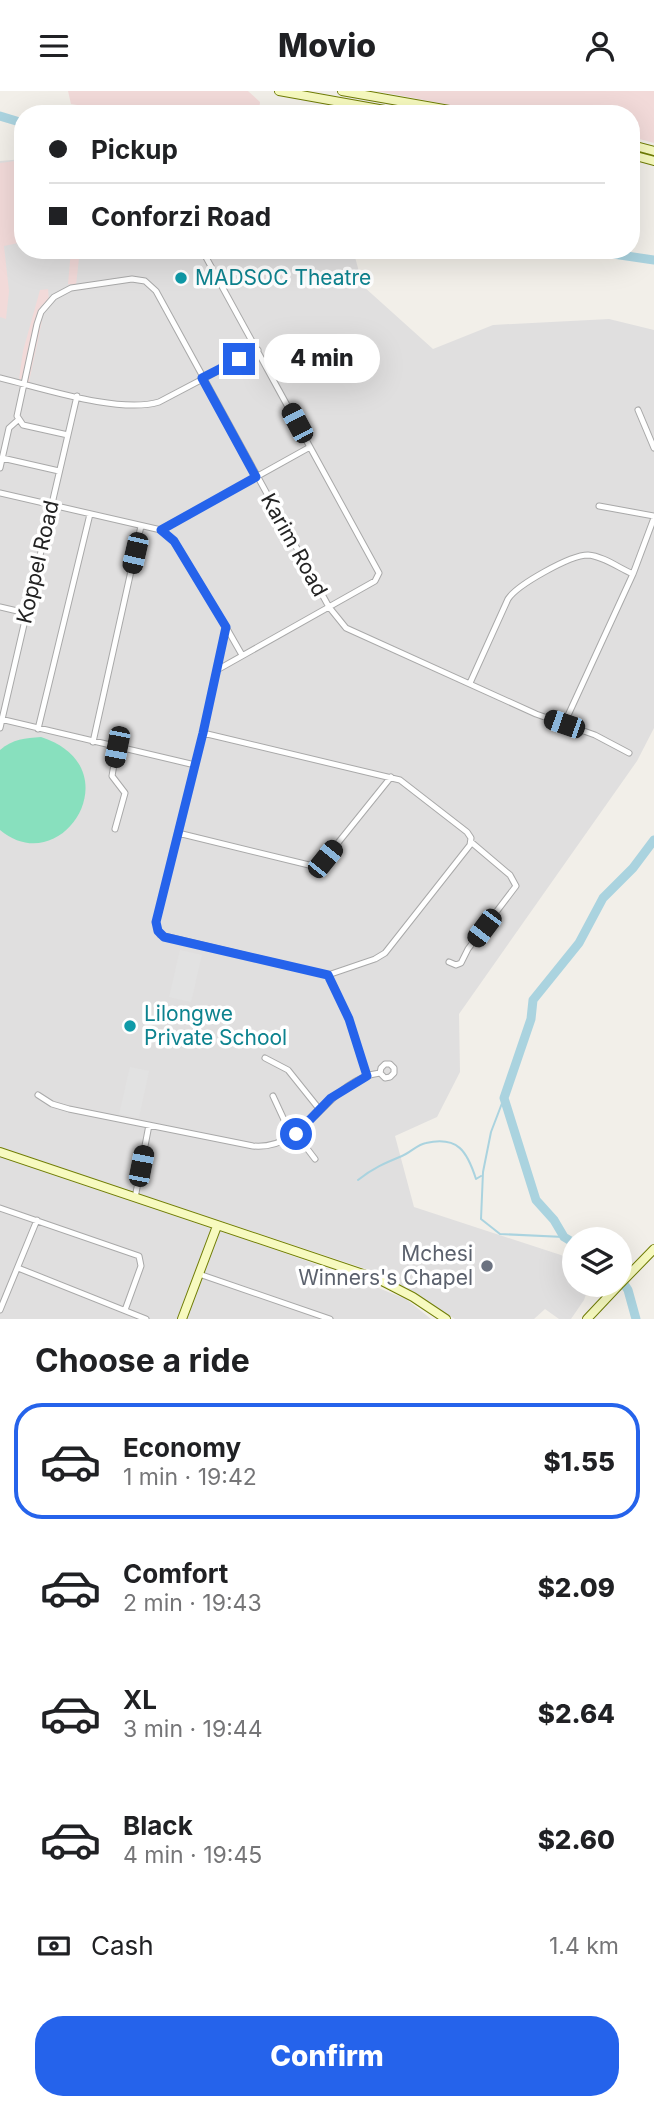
<!DOCTYPE html>
<meta charset="utf-8">
<style>
:root{--surface:#fff;--page:#f6f6f6;--text:#202124;--muted:#757577;--line:#e0e0e0;--accent:#2563eb}
body{margin:0;font-family:Inter,sans-serif;background:var(--page);color:var(--text);height:100vh;display:flex;flex-direction:column;font-size:26px;white-space:nowrap}
*{box-sizing:border-box;margin:0}
p{font-size:23px;color:var(--muted)}
.icon{flex:none;width:38px;height:38px;fill:none;stroke:currentColor;stroke-width:2;stroke-linecap:round;stroke-linejoin:round}
.map{position:relative;height:1228px;overflow:hidden}
.sheet{display:flex;flex-direction:column;background:var(--surface);flex:1}
.sheet>*{flex:none}
.guide{position:absolute;left:14px;top:14px;width:626px;height:154px;border-radius:28px;box-shadow:0 7px 28px #0002;display:grid;align-content:center;height:154px;padding:0 35px;background:var(--surface)}
.fabs{position:absolute;left:562px;top:1136px;display:grid;gap:14px}
.fabs a{display:grid;place-items:center;width:70px;height:70px;border-radius:50%;background:var(--surface);box-shadow:0 7px 28px #0002;font-size:35px}
.end{position:absolute;width:32px;height:32px;margin:-16px;border:9px solid #2563eb;background:#fff;box-shadow:0 0 0 4px #fff}
.from{border-radius:50%}
.bubble{position:absolute;height:49px;border-radius:24px;background:var(--surface);box-shadow:0 7px 28px #0002;font-size:23px;font-weight:800;line-height:49px;text-align:center}
.car{position:absolute;width:21px;height:42px;margin:-21px -10px;border-radius:9px;box-shadow:0 0 5px 2px #0007;background:linear-gradient(#222 24%,#8ab4d8 0 40%,#222 0 76%,#8ab4d8 0 86%,#222 0)}
.guide b{display:flex;align-items:center;gap:24px;height:66px;font-size:26px}
.guide b+b{border-top:2px solid var(--line)}
.guide i{width:18px;height:18px;background:var(--text)}
ul{padding:0;list-style:none}
li{display:flex;align-items:center;gap:21px;height:116px;margin:0 14px 10px;padding:0 21px;border:4px solid transparent;border-radius:28px}
li div{flex:1}
li b{display:block;font-size:26px}
li em{font-style:normal;font-weight:800}
li.selected{border-color:var(--accent)}
li>.icon{width:63px;height:63px;stroke-width:1.5}
h2{padding:0 35px;font-size:32px;line-height:84px}
.pay{display:flex;align-items:center;gap:18px;height:77px;padding:0 35px;font-size:26px}
.pay p{margin-inline-start:auto}
.action{display:flex;gap:14px;margin-top:auto;padding:14px 35px}
.action a{flex:1;height:80px;border-radius:28px;background:var(--accent);color:#fff;font-size:28px;font-weight:800;line-height:80px;text-align:center}
header{display:flex;justify-content:space-between;align-items:center;height:91px;padding:0 35px;background:var(--surface);font-size:32px;font-weight:800}
.map>svg:first-child{display:block}
.residential{fill:#e0dfdf}
.commercial{fill:#f2dad9}
.pitch{fill:#88e0be}
.parking{fill:#e2e2e2}
.lines{fill:none;stroke-linecap:round;stroke-linejoin:round}
.stream{stroke:#aad3df;stroke-width:2}
.river{stroke:#aad3df;stroke-width:9}
.street-casing{stroke:#a9a9a9;stroke-width:7}
.secondary-casing{stroke:#707d05;stroke-width:10}
.street{stroke:#fff;stroke-width:5}
.secondary{stroke:#f7fabf;stroke-width:8}
.route{stroke:#2563eb;stroke-width:9}
.culture-dot{fill:#0f9aa8;stroke:#fff;stroke-width:2.5}
.worship-dot{fill:#6b7280;stroke:#fff;stroke-width:2.5}
.labels{text-anchor:middle;stroke-width:7;stroke-linejoin:round;paint-order:stroke}
.culture-label{font-size:21px;fill:#0d838f;stroke:#fff;text-anchor:start}
.street-label{font-size:21px;fill:#222;stroke:#fff}
.worship-label{font-size:21px;fill:#5b616d;stroke:#fff;text-anchor:end}
</style>
<header><svg class="icon" aria-label="menu" viewBox="0 0 24 24"><path d="M4 6h16M4 12h16M4 18h16"/></svg>Movio<svg class="icon" aria-label="person" viewBox="0 0 24 24"><circle cx="12" cy="8" r="4"/><path d="M4 21q1-7 8-7t8 7"/></svg></header>
<div class="map">
<svg width="654" height="1228" viewBox="0 0 654 1228">
<rect width="100%" height="100%" fill="#f2efe9"/>
<path class="residential" d="M23,68V159H353L363,195L433,258L493,234L609,228L654,239V637L637,670L459,923L460,981L437,1026L395,1045L414,1116L570,1167L574,1172V1194H589L584,1209L571,1228H559L545,1218L534,1228H455L381,1183L0,1057V70Z
M0,1061L346,1184L406,1208L431,1228H0Z"/>
<path class="commercial" d="M68,0H248L260,11L259,19L242,23H131L71,13Z
M377,0H654V52L632,46V23H524L466,17Z
M23,69V151L4,155L9,200L6,228L0,226V72Z
M71,159H80L76,194L68,193Z
M48,198L49,209L41,215L37,226L42,230L29,291L19,288L23,260L40,199Z"/>
<path class="pitch" d="M41,646C134,676 62,791 0,739V659C13,648 25,647 41,646Z"/>
<path class="parking" d="M180,859L202,864L191,911L169,906Z
M130,976L149,980L139,1027L119,1023Z"/>
<g class="lines">
<path class="stream" d="M504,1007L491,1041L483,1081L481,1128L500,1143L564,1146
M358,1089C373,1077 385,1072 402,1065C410,1062 418,1053 426,1052C458,1045 467,1060 476,1088L481,1085"/>
<path class="river" d="M0,25L23,32
M586,159L654,169
M574,1152L564,1146L554,1129L536,1109L504,1007L531,928L533,909L579,852L603,807L633,777L654,749
M620,1187L628,1199L636,1228"/>
<defs>
<path id="street" d="M202,159L379,482L375,490L217,579
M0,287C42,297 119,323 159,311L258,259
M638,319L654,357
M68,344L23,334L17,325L37,233L41,221L54,206L71,197L132,188L145,190L156,200L329,516L346,537L536,623L595,644L629,662
M2,367L59,380
M0,377L9,337L18,329
M0,402L161,439L174,450L226,536L203,642L156,832L160,844L328,884L375,868L385,862L470,754L471,747L467,741L400,689L203,642
M599,415L654,425
M161,439L310,356
M0,516L26,522
M226,536L242,564
M470,592L508,508C517,494 570,464 588,464C603,465 619,477 633,483
M0,628L195,674
M564,633L633,483L654,427
M0,637L77,305
M38,638L90,423
M93,651L141,435
M115,738L125,702L112,685L117,656
M178,742L309,774L318,773L325,768L391,686
M449,871L456,874L461,872L468,858L516,795L510,784L471,751
M328,884L349,928L367,985
M265,967L288,979L320,1019
M38,1004L52,1013L69,1018L253,1055C309,1060 327,988 380,982L381,977L385,973H390L394,977V982L390,986L385,987L380,982
M273,1005L292,1046
M296,1043L315,1068
M135,1107L149,1034
M0,1117L139,1165L141,1175L125,1219
M18,1177L146,1228
M199,1183L330,1228
M0,1219L37,1129"/>
<path id="secondary" d="M279,0L407,23
M342,0L472,23
M632,54L654,60
M632,64L654,70
M0,1061L378,1188L413,1206L446,1228
M620,1193L654,1158
M182,1228L217,1135
M587,1228L619,1194"/>
</defs>
<use href="#street" class="street-casing"/>
<use href="#secondary" class="secondary-casing"/>
<use href="#street" class="street"/>
<use href="#secondary" class="secondary"/>
</g>
<g class="lines">
<path class="route" d="M239,268L202,287L256,386L161,439L174,450L226,536L203,642L156,831L158,840L164,846L328,884L349,928L367,985L331,1007L296,1043"/>
</g>
<g class="culture-dot">
<circle cx="181" cy="187" r="7"/>
<circle cx="130" cy="935" r="7"/>
</g>
<circle class="worship-dot" cx="487" cy="1175" r="7"/>
<g class="labels">
<g class="culture-label">
<text x="195" y="194">MADSOC Theatre</text>
<text x="144" y="930">Lilongwe<tspan x="144" dy="24">Private School</tspan></text>
</g>
<g class="street-label">
<text transform="translate(294 454) rotate(61)" y="7">Karim Road</text>
<text transform="translate(38 471) rotate(-77)" y="7">Koppel Road</text>
</g>
<g class="worship-label">
<text x="473" y="1170">Mchesi<tspan x="473" dy="24">Winners's Chapel</tspan></text>
</g>
</g>
</svg>
<div class="fabs">
<a><svg class="icon" aria-label="layers" viewBox="0 0 24 24"><path d="M12 4l9 5-9 5-9-5zM3 14l9 5 9-5"/></svg></a>
</div>
<i class="end from" style="left:296px;top:1043px"></i>
<i class="end" style="left:239px;top:268px"></i>
<div class="bubble" style="left:264px;top:243px;width:116px">4 min</div>
<i class="car" style="left:297px;top:332px;rotate:332deg"></i>
<i class="car" style="left:135px;top:462px;rotate:193deg"></i>
<i class="car" style="left:564px;top:633px;rotate:289deg"></i>
<i class="car" style="left:117px;top:656px;rotate:191deg"></i>
<i class="car" style="left:325px;top:768px;rotate:39deg"></i>
<i class="car" style="left:484px;top:837px;rotate:217deg"></i>
<i class="car" style="left:141px;top:1075px;rotate:11deg"></i>
<div class="guide">
<b><i class="from"></i>Pickup</b>
<b><i></i>Conforzi Road</b>
</div>
</div>
<section class="sheet">
<h2>Choose a ride</h2>
<ul>
<li class="selected"><svg class="icon" aria-label="car" viewBox="0 0 24 24"><path d="M5 17H2v-5l4-1 3-4h7l3 4 3 1v5h-3M9 17h6M6 11h13"/><circle cx="7" cy="17" r="2"/><circle cx="17" cy="17" r="2"/></svg><div><b>Economy</b><p>1 min · 19:42</p></div><em>$1.55</em></li>
<li><svg class="icon" aria-label="car" viewBox="0 0 24 24"><path d="M5 17H2v-5l4-1 3-4h7l3 4 3 1v5h-3M9 17h6M6 11h13"/><circle cx="7" cy="17" r="2"/><circle cx="17" cy="17" r="2"/></svg><div><b>Comfort</b><p>2 min · 19:43</p></div><em>$2.09</em></li>
<li><svg class="icon" aria-label="car" viewBox="0 0 24 24"><path d="M5 17H2v-5l4-1 3-4h7l3 4 3 1v5h-3M9 17h6M6 11h13"/><circle cx="7" cy="17" r="2"/><circle cx="17" cy="17" r="2"/></svg><div><b>XL</b><p>3 min · 19:44</p></div><em>$2.64</em></li>
<li><svg class="icon" aria-label="car" viewBox="0 0 24 24"><path d="M5 17H2v-5l4-1 3-4h7l3 4 3 1v5h-3M9 17h6M6 11h13"/><circle cx="7" cy="17" r="2"/><circle cx="17" cy="17" r="2"/></svg><div><b>Black</b><p>4 min · 19:45</p></div><em>$2.60</em></li>
</ul>
<div class="pay"><svg class="icon" aria-label="cash" viewBox="0 0 24 24"><path d="M3 7h18v10H3z"/><circle cx="12" cy="12" r="2"/></svg>Cash<p>1.4 km</p></div>
<div class="action"><a>Confirm</a></div>
</section>
